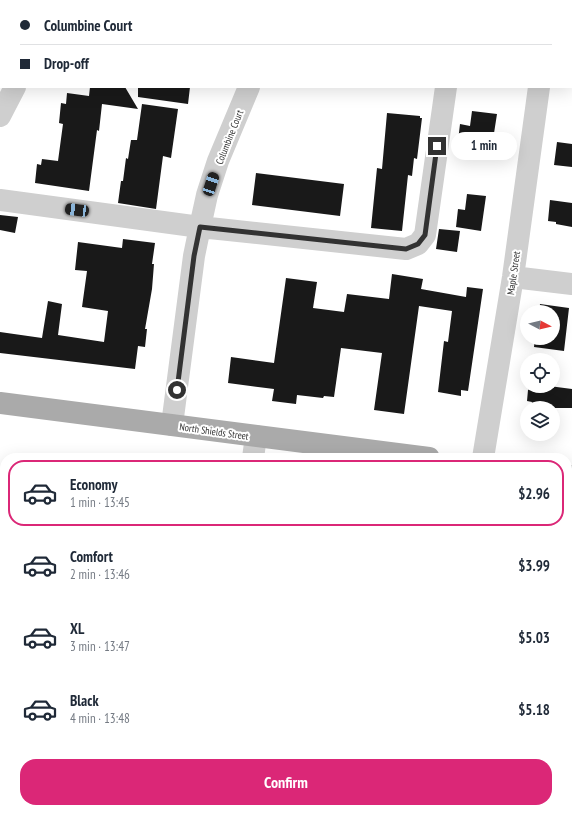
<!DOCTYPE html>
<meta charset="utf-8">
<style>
:root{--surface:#fff;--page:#f6f6f7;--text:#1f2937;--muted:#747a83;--line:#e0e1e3;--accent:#db2777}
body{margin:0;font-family:"PT Sans Narrow",sans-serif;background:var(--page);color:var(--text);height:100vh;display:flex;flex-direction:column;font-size:15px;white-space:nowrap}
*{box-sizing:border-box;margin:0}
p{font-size:13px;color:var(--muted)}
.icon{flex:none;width:22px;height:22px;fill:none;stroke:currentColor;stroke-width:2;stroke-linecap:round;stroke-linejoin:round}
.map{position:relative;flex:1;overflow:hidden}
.sheet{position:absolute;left:0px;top:453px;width:572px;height:360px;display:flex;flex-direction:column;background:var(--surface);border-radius:16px 16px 0 0;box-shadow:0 4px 16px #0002}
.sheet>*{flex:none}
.hud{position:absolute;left:0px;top:0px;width:572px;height:88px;box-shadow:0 4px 16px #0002;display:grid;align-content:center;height:88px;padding:0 20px;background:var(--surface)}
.needle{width:26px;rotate:97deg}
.controls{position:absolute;left:520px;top:305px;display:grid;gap:8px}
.controls a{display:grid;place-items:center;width:40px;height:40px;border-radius:50%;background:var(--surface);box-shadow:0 4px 16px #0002;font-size:20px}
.end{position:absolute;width:18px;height:18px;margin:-9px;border:5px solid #323232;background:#fff;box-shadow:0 0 0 2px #fff}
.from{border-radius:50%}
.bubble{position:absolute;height:28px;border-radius:14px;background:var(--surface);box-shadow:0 4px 16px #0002;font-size:13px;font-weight:800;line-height:28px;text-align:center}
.car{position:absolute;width:12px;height:24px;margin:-12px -6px;border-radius:5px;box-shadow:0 0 3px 1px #0007;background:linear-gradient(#222 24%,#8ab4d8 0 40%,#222 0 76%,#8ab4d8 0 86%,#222 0)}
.hud b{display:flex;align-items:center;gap:14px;height:38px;font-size:15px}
.hud b+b{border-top:1px solid var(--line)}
.hud i{width:10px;height:10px;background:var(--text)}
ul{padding:7px 0 0;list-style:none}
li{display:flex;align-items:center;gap:12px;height:66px;margin:0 8px 6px;padding:0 12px;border:2px solid transparent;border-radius:16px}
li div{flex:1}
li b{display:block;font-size:15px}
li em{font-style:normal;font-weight:800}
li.on{border-color:var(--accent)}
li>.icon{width:36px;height:36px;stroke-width:1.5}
.cta{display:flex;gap:8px;margin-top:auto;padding:8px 20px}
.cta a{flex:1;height:46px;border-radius:16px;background:var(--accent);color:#fff;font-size:16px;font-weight:800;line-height:46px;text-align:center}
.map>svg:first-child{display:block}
.building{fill:#191919}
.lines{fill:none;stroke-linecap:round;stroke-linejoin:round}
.minor{stroke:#cfcfcf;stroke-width:22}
.major{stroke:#aaa;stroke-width:22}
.route{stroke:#323232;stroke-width:5}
.labels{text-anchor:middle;stroke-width:4;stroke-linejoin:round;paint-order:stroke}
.street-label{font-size:10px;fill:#323232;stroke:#fff}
</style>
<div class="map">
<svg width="572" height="813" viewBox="0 0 572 813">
<rect width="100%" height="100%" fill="#fff"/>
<path class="building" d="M90,87H125L138,109L102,104L99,131L97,130L89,191L35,183L37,164L41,165L42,159L58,161L63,124L59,123L61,103L66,104L67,93L89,96Z
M138,87H190L188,104L138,97Z
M142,104L178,109L171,158L163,156L156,209L118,203L121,181H123L126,158L128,159L131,140H137Z
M472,111L497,114L492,146L458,141L460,124L470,126Z
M387,113L420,116V118H422L417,159L414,158L412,176L408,175L402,231L371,228L377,168L382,169Z
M557,142L572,144V167L554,165Z
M256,173L344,184L340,216L252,205Z
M467,194L486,196L481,231L456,227L458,209L465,210Z
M550,200L572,203V227L556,224V222L548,221Z
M0,215L18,217L15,233L0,230Z
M439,229L460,231L457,252L436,249Z
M123,239L155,243L152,264H154L152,289L145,329H147L145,347L138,346L135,369L0,353V332L42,338L48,301L62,304L58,335L104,342L108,311L82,307L87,271L75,270L78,242L122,248Z
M392,274L423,279L421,289L466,297L467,287L483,289L468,391L461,390V396L438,392L444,341L448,342L452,311L419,306L404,414L374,410L382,353L341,348L334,397L324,396L323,398L297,395L296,404L272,401L274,389L228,383L231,357L274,363L286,278L317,282L313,308L344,312L347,294L389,299Z
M540,304L569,308L564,351L534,347L535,338H553V312H539Z
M534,386H549L572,389V408H531L532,402L527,401L528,390Z"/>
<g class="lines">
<path class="minor" d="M60,1V0
M278,1L279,0
M551,1V0
M571,77H572
M0,116L15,87
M0,200L200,227L406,249L418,244L425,235L446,87
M513,277L572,284
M172,425L194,256L200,227L207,195L218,161L249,87
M253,458L256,436
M483,458L513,277L539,87
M0,586H5
M567,656H572
M0,767H5
M329,808L371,813
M204,813L205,808"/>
<path class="major" d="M0,403L429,458
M567,476H572"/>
</g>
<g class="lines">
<path class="route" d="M177,390L194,256L200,227L406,249L418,244L425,235L437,146"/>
</g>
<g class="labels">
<g class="street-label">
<text transform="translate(229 137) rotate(-68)" y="4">Columbine Court</text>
<text transform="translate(513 273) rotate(-82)" y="4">Maple Street</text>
<text transform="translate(214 431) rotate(8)" y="4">North Shields Street</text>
</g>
</g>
</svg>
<div class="controls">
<a><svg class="needle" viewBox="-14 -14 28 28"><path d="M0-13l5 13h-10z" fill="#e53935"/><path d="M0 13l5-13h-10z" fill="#747a83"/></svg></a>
<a><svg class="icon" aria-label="locate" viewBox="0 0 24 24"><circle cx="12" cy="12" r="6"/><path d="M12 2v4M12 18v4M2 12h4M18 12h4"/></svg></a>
<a><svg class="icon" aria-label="layers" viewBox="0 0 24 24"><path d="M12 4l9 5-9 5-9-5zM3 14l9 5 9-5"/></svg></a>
</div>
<i class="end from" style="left:177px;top:390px"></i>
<i class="end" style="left:437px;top:146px"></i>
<div class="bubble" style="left:451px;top:132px;width:66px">1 min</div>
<i class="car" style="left:211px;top:184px;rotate:18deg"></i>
<i class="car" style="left:77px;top:210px;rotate:277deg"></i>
<div class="hud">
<b><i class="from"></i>Columbine Court</b>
<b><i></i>Drop-off</b>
</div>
<section class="sheet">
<ul>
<li class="on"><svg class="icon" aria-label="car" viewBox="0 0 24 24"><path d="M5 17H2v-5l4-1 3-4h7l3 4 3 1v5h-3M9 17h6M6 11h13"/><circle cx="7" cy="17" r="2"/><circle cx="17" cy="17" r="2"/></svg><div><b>Economy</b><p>1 min · 13:45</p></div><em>$2.96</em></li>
<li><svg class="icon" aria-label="car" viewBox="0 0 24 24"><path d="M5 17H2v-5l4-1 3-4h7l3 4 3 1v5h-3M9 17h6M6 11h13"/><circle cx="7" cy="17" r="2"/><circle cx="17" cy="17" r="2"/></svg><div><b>Comfort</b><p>2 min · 13:46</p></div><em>$3.99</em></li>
<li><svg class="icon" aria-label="car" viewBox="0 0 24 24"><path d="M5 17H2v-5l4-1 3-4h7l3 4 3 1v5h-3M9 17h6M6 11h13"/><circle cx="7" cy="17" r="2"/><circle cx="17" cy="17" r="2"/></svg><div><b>XL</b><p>3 min · 13:47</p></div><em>$5.03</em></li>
<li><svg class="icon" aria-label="car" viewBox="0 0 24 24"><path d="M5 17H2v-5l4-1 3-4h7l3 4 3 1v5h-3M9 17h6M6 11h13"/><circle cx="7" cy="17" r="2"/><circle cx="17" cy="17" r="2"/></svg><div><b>Black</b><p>4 min · 13:48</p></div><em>$5.18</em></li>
</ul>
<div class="cta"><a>Confirm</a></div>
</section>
</div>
